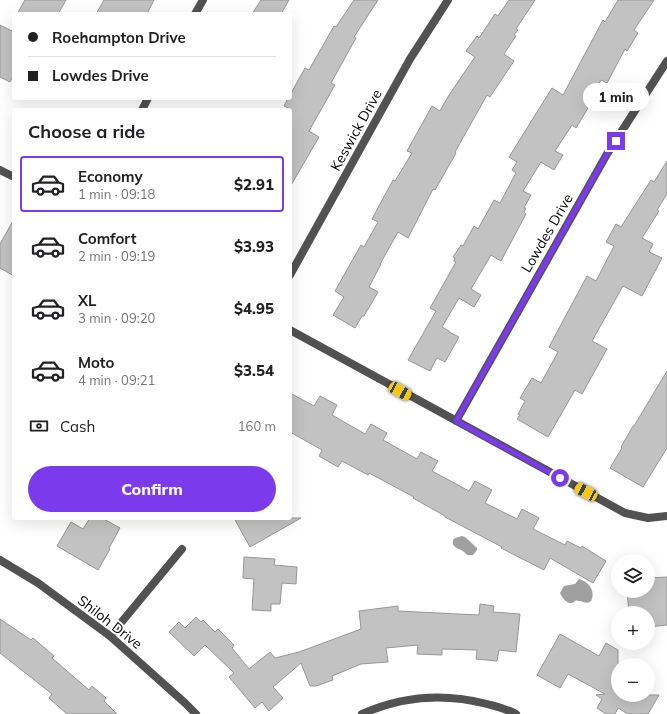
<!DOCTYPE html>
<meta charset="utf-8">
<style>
:root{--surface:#fff;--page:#f2f2f2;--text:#202124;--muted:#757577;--line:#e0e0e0;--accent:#7c3aed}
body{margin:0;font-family:Mulish,sans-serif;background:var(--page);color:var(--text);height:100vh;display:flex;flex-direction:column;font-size:15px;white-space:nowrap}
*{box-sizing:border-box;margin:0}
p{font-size:13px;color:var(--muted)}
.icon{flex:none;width:22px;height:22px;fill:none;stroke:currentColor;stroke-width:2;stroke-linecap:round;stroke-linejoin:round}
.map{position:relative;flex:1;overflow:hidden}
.details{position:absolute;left:12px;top:108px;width:280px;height:412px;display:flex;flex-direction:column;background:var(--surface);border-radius:4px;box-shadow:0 4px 16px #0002}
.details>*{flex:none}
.guide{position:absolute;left:12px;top:12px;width:280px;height:88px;border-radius:4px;box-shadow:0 4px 16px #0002;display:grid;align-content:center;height:88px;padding:0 16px;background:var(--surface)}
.controls{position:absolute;left:611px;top:554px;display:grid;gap:8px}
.controls a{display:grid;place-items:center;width:44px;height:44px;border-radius:50%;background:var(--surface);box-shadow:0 4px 16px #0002;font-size:20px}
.end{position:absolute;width:18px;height:18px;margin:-9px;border:5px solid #7c3aed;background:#fff;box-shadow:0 0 0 2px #fff}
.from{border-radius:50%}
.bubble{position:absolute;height:28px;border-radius:14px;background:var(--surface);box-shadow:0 4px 16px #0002;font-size:13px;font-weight:800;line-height:28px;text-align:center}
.car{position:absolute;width:12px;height:24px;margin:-12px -6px;border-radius:5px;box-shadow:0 0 3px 1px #0007;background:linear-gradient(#f5c518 24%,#345 0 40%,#f5c518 0 76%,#345 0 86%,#f5c518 0)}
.guide b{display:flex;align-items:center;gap:14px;height:38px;font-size:15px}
.guide b+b{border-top:1px solid var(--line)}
.guide i{width:10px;height:10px;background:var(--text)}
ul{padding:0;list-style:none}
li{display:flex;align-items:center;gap:12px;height:56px;margin:0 8px 6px;padding:0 8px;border:2px solid transparent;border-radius:4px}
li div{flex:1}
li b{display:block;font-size:15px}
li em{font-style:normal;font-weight:800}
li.active{border-color:var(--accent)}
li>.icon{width:36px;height:36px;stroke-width:1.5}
h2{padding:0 16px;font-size:18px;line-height:48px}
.pay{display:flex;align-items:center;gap:10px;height:44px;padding:0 16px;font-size:15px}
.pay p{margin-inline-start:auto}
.button{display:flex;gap:8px;margin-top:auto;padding:8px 16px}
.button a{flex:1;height:46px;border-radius:24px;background:var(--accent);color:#fff;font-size:16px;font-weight:800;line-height:46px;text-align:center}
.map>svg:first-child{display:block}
.water{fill:#a0a0a0}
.building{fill:#c2c2c2;stroke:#969696}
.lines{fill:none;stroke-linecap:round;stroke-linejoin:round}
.minor{stroke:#525252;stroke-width:8}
.tertiary{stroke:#525252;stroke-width:8}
.route{stroke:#7c3aed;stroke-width:5}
.labels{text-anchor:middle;stroke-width:4;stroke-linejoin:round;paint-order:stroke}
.street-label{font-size:14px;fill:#000;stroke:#fff}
</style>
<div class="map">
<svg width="667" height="714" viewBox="0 0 667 714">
<rect width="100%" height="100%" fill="#fff"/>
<path class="water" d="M462,536L465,537L477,548V550L473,555H467C462,547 451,550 453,540L455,538Z
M579,579C589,582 596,591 591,601C585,605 584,601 579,601C572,600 578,601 572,603C566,604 562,597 560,593L564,586L575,584Z"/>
<path class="building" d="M25,0H66L58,14H17Z
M104,0H154L147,14H96Z
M261,0H289L281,14H252Z
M354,0H378L354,37L356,38L331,83L335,85L309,131L319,137L290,187V109L284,106L288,98H290V95L305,68L309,70L334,26L336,27Z
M509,0H535L516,29L518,30L514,35L516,36L504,54L514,61L490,97L487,95L455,152L456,153L435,190L433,189L408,238L398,232L380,264H381L369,287L378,292L364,316H362L355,328L333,315L344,297L335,291L361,245L364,247L378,222L372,219L393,180L395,181L412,153L407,151L432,106L440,111L449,95L475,57L466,51L477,36L479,38L495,14L498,16Z
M618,0H654L634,30L638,33L627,51L625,49L607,83L601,80L587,107L588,108L576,128L572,125L555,151L563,155L554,170L541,162L523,191L531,195L524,208H526L524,212L526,214L501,261L491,255L471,289L481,295L474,307L459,298L442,327L449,331V332L459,337L445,362L437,358L430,371L408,360L436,311L430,308L456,262L454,261L455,258L453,257L461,245L463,246L474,226L478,229L494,200L500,203L516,173L512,170L517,162L509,157L552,88L563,95L603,20L605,22Z
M0,25L14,32V74L10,82L0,77Z
M667,161V194L657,210L659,211L642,238L653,244L649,252L662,258L642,296L623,286L592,341L607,349L582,394L575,390L548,437L517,419L520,415L518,414L525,401L520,398L532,378L541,383L558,352L549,347L587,276L596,281L614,246L606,242L616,224L621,227L651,180L654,182Z
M14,219V276L0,268V244Z
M667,371V448L643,487L610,468L622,448L621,447L633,426H634Z
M290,393L314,406L320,396L337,405L332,415L365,434L371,424L387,433L383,440L417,459L421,452L438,461L432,471L469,491L475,481L492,490L485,503L517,519L522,509L539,518L533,529L565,545L567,541L581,548L582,546L606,561L593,583L550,558L544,570L501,548L502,547L445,517V516L413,498L414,497L369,473L368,475L342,461L338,467L319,456L322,450L290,432Z
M90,518H102L120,528L109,548L110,549L98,570L57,546L71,522L83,529Z
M234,518H301L250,547Z
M244,557L275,559L274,565L297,567L296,584L282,583L280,604H271V611L252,610L254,579L243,578Z
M667,577V625L648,627V613H629L627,591H648V578Z
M480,604L494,606L493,612L520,614L516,652L499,650L497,661L476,659L477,650L442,649V655L417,654L418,645L386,648L388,662L361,664L332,676L333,680L316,686H310L301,663L273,687L283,698L269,711L262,702L255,708L229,677L234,673L205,645L194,656L169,632L179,622L185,628L196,617L201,622L203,620L215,632L218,629L234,645L232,648L249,669L270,652L275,658L299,652L361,629L359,611L398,606V611L479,615Z
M0,619L31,640L33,638L54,656L52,658L89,690L92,686L106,698L104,701L117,714H67L49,698L52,694L0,653Z
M560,634L599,656L606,643L618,650V695H659L648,714H628L618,708L615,714H606L597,708L602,699L596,695L605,694L568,674L560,688L537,675Z"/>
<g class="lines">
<path class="minor" d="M195,14L203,0
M142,110L148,98
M0,170L14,177
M290,275L410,59L448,0
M290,330L625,513L648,518L667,516
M456,421L607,154L667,61
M110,636L182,549
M362,714C402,696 445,693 487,704C498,707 507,709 516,714"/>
<path class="tertiary" d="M0,560L38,583L110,636L185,703L196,714"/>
</g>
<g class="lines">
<path class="route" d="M560,478L456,421L607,154L616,141"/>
</g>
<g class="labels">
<g class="street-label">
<text transform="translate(356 130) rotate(-61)" y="5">Keswick Drive</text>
<text transform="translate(547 233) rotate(-60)" y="5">Lowdes Drive</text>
<text transform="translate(110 622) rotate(38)" y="5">Shiloh Drive</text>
</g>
</g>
</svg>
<div class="controls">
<a><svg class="icon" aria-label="layers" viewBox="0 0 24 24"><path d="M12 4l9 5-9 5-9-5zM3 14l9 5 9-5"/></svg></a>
<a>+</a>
<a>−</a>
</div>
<i class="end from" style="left:560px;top:478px"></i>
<i class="end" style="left:616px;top:141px"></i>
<div class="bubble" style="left:583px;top:83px;width:66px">1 min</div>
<i class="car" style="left:400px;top:391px;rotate:119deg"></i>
<i class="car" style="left:586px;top:492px;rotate:298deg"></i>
<div class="guide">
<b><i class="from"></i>Roehampton Drive</b>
<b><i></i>Lowdes Drive</b>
</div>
<section class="details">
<h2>Choose a ride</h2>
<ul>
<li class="active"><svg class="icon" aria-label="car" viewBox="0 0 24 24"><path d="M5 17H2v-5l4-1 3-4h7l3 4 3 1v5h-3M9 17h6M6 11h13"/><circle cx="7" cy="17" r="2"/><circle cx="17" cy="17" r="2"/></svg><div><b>Economy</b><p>1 min · 09:18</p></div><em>$2.91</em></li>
<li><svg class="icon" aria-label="car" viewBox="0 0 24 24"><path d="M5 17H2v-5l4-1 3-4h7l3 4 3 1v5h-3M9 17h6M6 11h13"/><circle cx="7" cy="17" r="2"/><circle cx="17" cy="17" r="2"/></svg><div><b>Comfort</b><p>2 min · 09:19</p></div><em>$3.93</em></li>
<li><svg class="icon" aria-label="car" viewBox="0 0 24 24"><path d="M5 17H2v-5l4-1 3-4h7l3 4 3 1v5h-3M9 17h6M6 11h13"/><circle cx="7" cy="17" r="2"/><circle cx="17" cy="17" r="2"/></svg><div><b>XL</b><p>3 min · 09:20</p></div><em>$4.95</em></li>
<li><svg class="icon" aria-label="car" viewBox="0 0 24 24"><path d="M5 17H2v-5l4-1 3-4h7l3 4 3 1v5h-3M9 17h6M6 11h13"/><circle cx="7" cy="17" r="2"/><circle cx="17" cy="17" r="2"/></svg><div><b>Moto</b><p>4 min · 09:21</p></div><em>$3.54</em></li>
</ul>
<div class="pay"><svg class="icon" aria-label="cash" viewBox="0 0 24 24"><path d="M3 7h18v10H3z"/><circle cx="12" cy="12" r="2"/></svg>Cash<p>160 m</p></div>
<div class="button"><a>Confirm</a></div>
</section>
</div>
